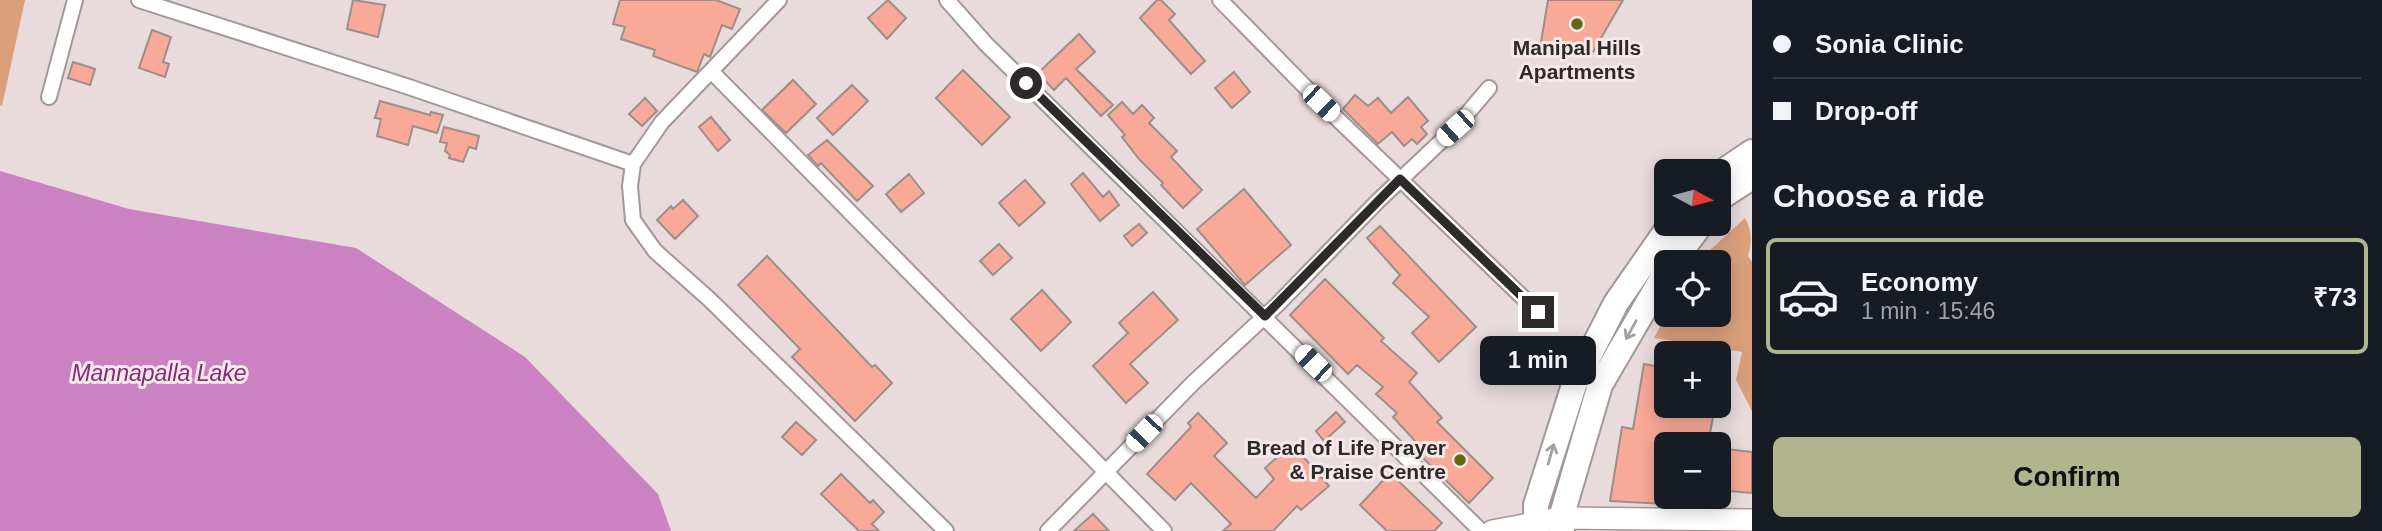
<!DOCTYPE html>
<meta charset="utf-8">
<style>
:root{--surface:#171b24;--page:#242831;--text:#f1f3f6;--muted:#9ea1a6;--line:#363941;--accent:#b1b58e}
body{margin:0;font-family:Arial,sans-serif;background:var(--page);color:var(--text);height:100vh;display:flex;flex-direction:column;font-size:26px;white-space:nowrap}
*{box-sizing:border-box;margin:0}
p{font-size:23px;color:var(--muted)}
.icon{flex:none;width:38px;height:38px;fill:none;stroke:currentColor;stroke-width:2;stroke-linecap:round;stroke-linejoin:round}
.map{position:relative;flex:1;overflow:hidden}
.details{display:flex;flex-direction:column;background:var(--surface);width:630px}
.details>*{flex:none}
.banner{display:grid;align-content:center;height:154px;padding:0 21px;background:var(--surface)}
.needle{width:46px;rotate:97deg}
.fabs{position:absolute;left:1654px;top:159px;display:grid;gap:14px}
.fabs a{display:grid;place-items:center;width:77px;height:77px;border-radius:10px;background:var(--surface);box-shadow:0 4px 18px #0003;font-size:35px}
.end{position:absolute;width:32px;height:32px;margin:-16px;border:9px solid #2f2a2a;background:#fff;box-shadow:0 0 0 4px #fff}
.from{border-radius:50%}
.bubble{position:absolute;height:49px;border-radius:10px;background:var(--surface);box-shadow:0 4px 18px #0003;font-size:23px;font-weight:600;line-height:49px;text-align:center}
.car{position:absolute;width:21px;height:42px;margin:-21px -10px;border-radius:9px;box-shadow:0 0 5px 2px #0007;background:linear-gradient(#fff 24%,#345 0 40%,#fff 0 76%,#345 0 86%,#fff 0)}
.banner b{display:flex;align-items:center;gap:24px;height:66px;font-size:26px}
.banner b+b{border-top:2px solid var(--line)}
.banner i{width:18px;height:18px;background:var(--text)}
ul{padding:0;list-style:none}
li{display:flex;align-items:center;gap:21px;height:116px;margin:0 14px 10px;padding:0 7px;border:4px solid transparent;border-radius:10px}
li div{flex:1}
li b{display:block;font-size:26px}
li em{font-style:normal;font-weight:600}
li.current{border-color:var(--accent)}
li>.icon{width:63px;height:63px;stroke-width:1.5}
h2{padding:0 21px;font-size:32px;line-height:84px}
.button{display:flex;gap:14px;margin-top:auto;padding:14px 21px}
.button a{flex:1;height:80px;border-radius:10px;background:var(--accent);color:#111;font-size:28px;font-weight:600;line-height:80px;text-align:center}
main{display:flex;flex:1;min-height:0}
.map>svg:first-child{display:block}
.green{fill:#daa07c}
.water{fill:#ca82c3}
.building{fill:#f9a998;stroke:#9b8e8b;stroke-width:2}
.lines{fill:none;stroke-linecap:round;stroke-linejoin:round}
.minor-casing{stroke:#a49798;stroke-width:18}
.secondary-casing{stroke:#a49798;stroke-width:24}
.trunk-casing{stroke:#a49798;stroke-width:28}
.minor{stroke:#fff;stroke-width:14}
.secondary{stroke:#fff;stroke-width:21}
.trunk{stroke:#fff;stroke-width:24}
.oneway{stroke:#a19f9f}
.route{stroke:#2f2a2a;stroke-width:9}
.poi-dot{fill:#626a0e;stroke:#f6e7e8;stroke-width:2.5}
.labels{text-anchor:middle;stroke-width:6;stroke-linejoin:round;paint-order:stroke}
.poi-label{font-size:21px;font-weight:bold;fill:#2f2a2a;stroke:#f6e7e8}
.water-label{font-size:23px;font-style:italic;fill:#822c7c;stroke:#f6e7e8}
</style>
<main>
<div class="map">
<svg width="1752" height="531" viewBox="0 0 1752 531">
<rect width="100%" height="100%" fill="#e9dadb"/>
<path class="green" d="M0,0H25L2,106L0,105Z
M1745,218C1752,230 1752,242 1748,256L1752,262V411L1736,380L1742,352L1654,338L1666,315H1718V262H1697Z"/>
<path class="water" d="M0,171L129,209L356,248L525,357L658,494L671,531H0Z"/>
<path class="building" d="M353,0L385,5L378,37L347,29Z
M620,0H716L740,9L732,29L722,25L710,57L704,54L697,72L653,56L655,50L621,39L625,27L613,24Z
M888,0L906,18L887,39L868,18Z
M1157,0H1161L1175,14L1169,20L1205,61L1191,74L1140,18Z
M1548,0H1623L1593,52L1540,48Z
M152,30L171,37L163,62L169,64L165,77L139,68Z
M1079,34L1095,52L1076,69L1113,105L1101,116L1066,78L1054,90L1038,73Z
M73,62L95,69L90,85L68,78Z
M963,70L1010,117L982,145L936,98Z
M1234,72L1250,92L1232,108L1215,88Z
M793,80L816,104L786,133L762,110Z
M852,85L868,101L833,135L817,118Z
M1355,95L1368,106L1378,98L1391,113L1408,97L1428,121L1421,127L1427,134L1417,144L1412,139L1404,146L1392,132L1378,144L1343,109Z
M645,98L657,111L642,126L629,114Z
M380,101L430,115L431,112L443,115L437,133L413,126L408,145L377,136L381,119L375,118Z
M1122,102L1133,114L1142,105L1154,118L1149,123L1177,151L1171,157L1202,190L1183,208L1161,185L1163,183L1139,159L1122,137L1125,135L1108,115Z
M711,117L730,140L718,151L699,127Z
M444,127L479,136L476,149L469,147L463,162L449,158L450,155L445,151L447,143L440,142Z
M827,140L873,186L857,201L821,163L818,166L808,155Z
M1083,173L1103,197L1109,191L1119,205L1100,221L1071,184Z
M909,174L924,193L901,212L886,194Z
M1025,180L1045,203L1019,226L999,203Z
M1244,189L1291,245L1245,285L1197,229Z
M683,200L698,216L675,239L657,220L671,206L673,209Z
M1139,224L1147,233L1132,246L1124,236Z
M1380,226L1476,327L1439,362L1412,333L1429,317L1393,283L1400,275L1367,238Z
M999,244L1012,258L993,275L980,261Z
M767,256L872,367L875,365L892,383L855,421L792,357L800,349L738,285Z
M1325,279L1384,338L1381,341L1417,373L1409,382L1442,418L1437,422L1493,478L1469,503L1422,457L1426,453L1393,417L1397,413L1376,394L1383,387L1357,365L1348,374L1290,315Z
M1042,290L1071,322L1041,351L1011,319Z
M1153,292L1178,320L1130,364L1148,383L1126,403L1093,366L1128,333L1119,323Z
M1644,364L1666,368V406H1715L1708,444H1666V504L1610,501L1622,427L1633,429Z
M1336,412L1345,422L1324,441L1316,431Z
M1198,413L1227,443L1214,456L1256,498L1274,479L1265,468L1292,444L1329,486L1301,510L1297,506L1273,531H1223L1231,524L1191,483L1175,500L1147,474L1191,427L1188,423Z
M796,422L816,440L802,455L782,437Z
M1718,448L1752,452V493L1718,490Z
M1390,473L1442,523L1434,531H1387L1360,505Z
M841,474L870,503L873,500L884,512L872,524L879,531H859L821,494Z
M1093,514L1109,531H1074Z"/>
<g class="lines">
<defs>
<path id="minor" d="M139,0L409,87L633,164
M779,0L662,122L633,164L630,186L633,220L655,251L709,299L946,531
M947,0L986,44L1481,531
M1220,0L1321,103L1538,312
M711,71L1164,531
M49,97L75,0
M1048,531L1193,383L1277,305L1378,201L1455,128L1489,88"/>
<path id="secondary" d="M1492,531L1561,518L1752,520"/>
<path id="trunk" d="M1718,175L1752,152
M1718,199L1752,177
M1673,262L1701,224
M1536,531V505L1574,385L1616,303L1671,224
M1562,531L1561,518L1600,385L1666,272"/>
</defs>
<use href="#minor" class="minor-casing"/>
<use href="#secondary" class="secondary-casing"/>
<use href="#trunk" class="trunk-casing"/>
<use href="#minor" class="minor"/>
<use href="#secondary" class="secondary"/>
<use href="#trunk" class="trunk"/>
</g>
<defs><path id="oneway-shaft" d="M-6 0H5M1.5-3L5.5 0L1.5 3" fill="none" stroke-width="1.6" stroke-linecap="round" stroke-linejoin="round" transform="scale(1.75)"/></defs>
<g class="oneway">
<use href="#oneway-shaft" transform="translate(1631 330) rotate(119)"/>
<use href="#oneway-shaft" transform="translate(1551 454) rotate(-74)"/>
</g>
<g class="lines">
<path class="route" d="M1026,83L1265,316L1400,179L1538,312"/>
</g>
<g class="poi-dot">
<circle cx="1577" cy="24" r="7"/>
<circle cx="1460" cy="460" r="7"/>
</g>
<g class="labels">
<g class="poi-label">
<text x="1577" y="55">Manipal Hills<tspan x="1577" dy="24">Apartments</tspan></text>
<text x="1446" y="455" text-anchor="end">Bread of Life Prayer<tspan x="1446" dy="24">&amp; Praise Centre</tspan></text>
</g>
<g class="water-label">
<text x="159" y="381">Mannapalla Lake</text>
</g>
</g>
</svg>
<div class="fabs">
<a><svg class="needle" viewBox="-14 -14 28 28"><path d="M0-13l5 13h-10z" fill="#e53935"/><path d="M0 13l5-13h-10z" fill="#9ea1a6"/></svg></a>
<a><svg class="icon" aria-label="locate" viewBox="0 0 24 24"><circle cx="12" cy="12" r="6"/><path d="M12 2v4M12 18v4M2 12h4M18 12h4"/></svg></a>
<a>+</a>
<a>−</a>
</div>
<i class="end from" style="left:1026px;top:83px"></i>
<i class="end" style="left:1538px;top:312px"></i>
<div class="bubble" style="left:1480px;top:336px;width:116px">1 min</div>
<i class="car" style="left:1321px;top:103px;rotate:134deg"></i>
<i class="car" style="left:1455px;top:128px;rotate:228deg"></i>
<i class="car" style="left:1313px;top:363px;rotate:314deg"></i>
<i class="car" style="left:1144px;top:433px;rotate:224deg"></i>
</div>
<section class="details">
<div class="banner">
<b><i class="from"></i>Sonia Clinic</b>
<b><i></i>Drop-off</b>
</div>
<h2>Choose a ride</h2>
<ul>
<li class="current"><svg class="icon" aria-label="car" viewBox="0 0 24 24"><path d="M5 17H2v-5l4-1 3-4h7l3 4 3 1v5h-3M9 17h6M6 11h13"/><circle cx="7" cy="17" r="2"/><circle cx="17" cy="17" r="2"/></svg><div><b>Economy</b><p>1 min · 15:46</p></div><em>₹73</em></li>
</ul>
<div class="button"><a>Confirm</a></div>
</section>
</main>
